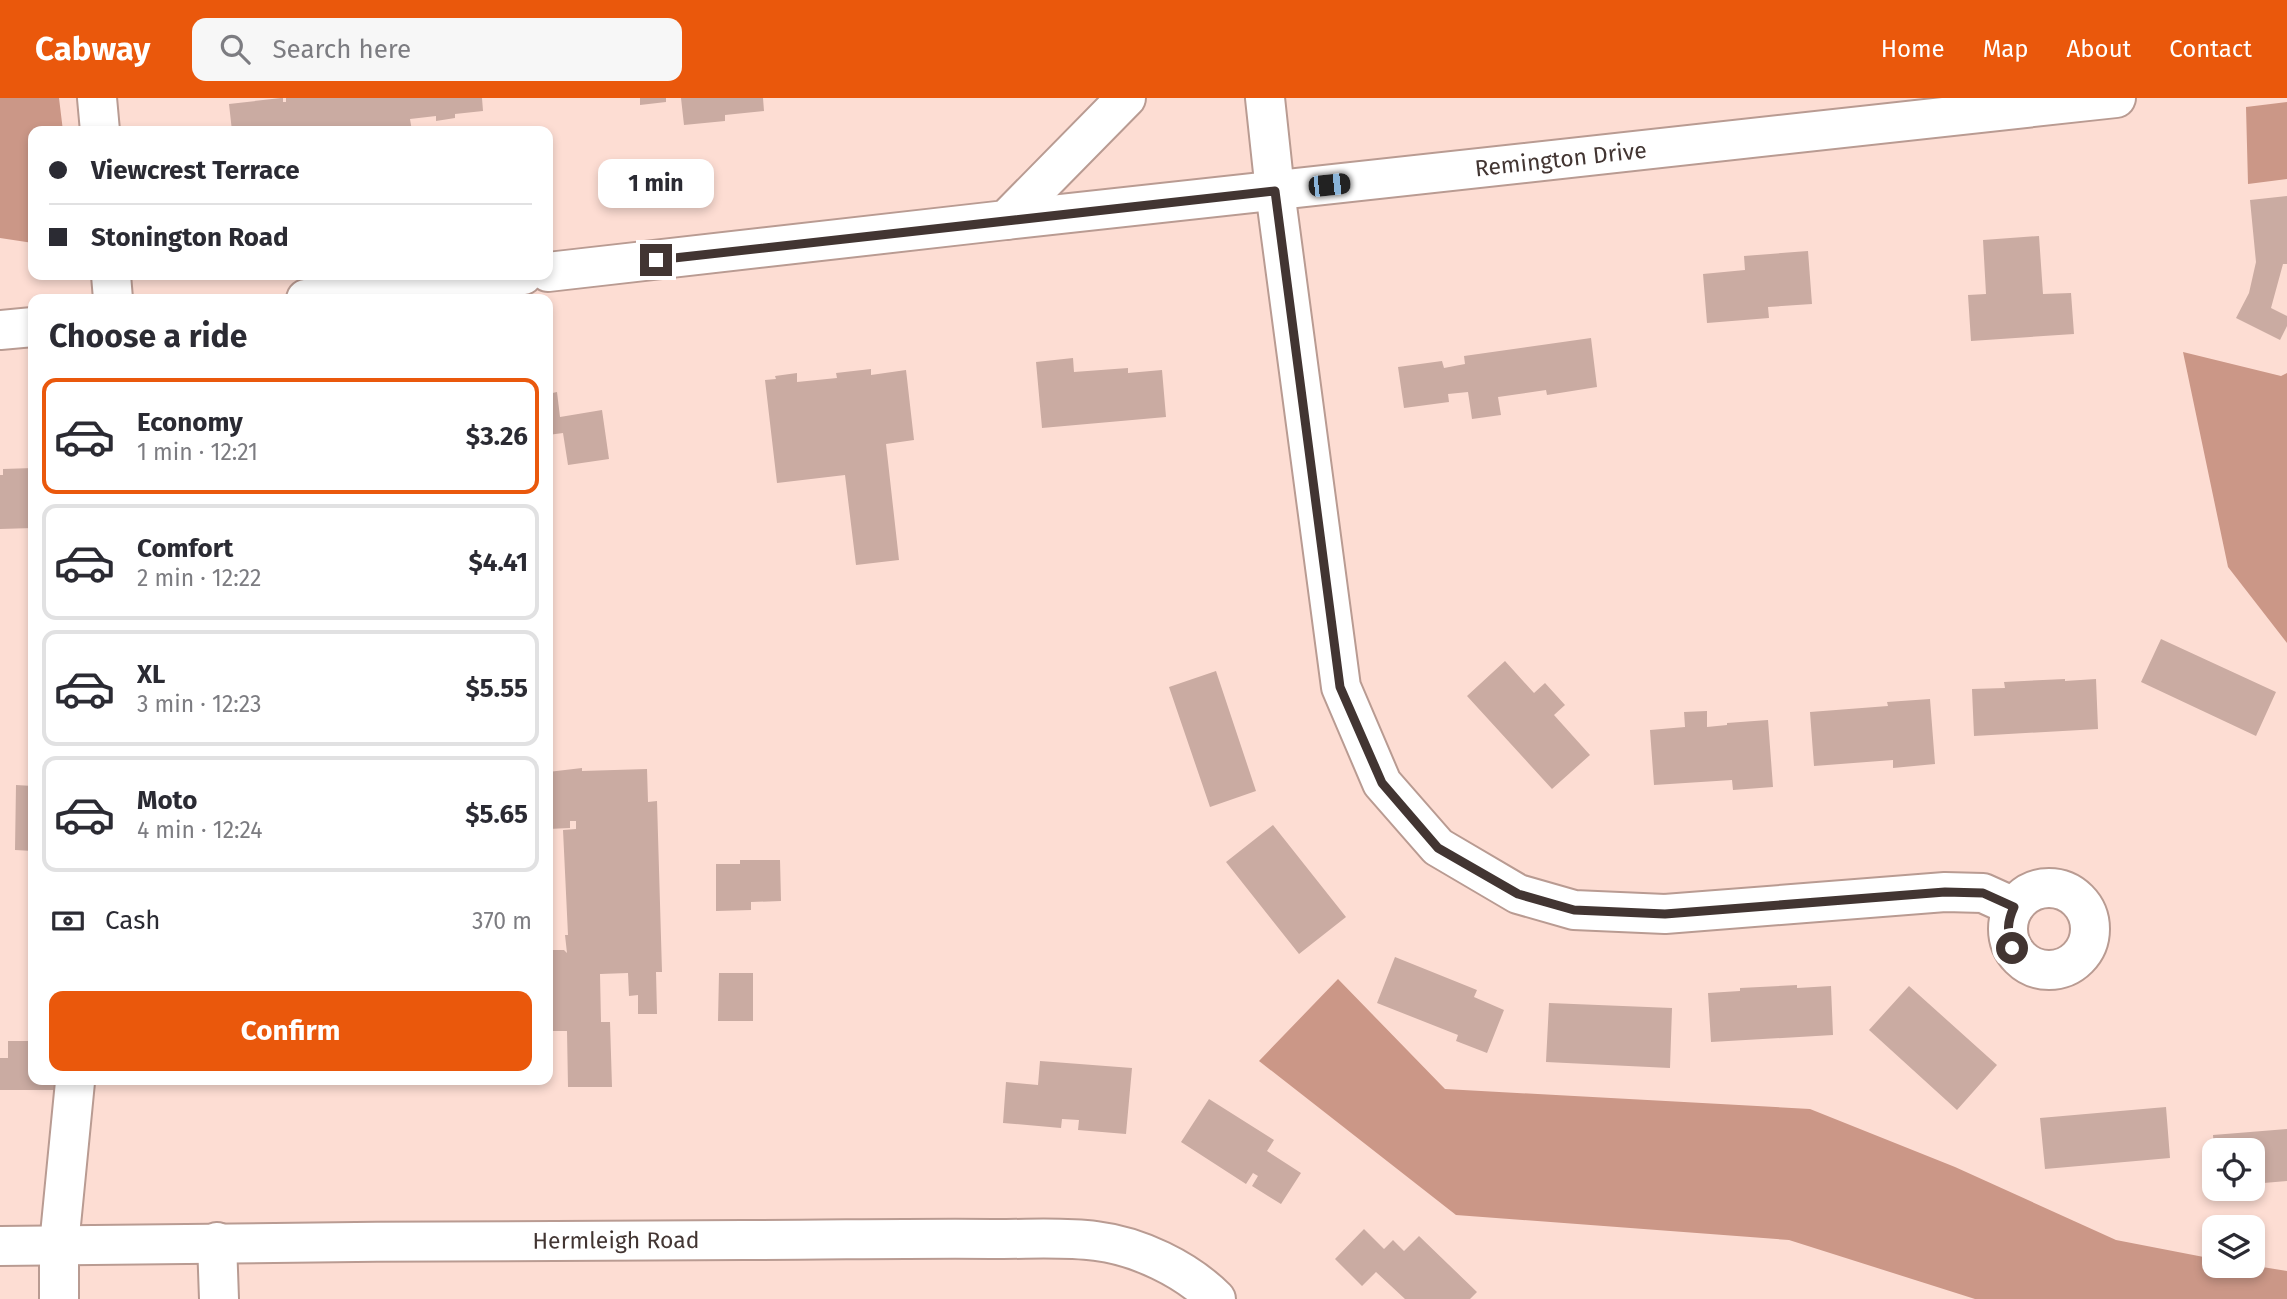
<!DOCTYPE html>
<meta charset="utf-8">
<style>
:root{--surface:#fff;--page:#f7f7f7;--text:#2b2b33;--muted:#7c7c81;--line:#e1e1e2;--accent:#ea580c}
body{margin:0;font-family:"Fira Sans",sans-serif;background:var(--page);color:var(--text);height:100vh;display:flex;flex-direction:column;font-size:26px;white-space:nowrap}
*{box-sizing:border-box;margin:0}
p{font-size:23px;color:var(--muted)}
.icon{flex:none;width:38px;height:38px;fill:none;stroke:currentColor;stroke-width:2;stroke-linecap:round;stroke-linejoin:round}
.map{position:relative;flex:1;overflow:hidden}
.sheet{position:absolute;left:28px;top:196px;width:525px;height:791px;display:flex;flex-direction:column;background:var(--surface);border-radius:14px;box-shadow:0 4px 10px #0003}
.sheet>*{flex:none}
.banner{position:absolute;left:28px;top:28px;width:525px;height:154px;border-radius:14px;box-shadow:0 4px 10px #0003;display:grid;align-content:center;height:154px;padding:0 21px;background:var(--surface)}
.buttons{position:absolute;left:2202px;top:1040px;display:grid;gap:14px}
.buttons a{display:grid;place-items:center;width:63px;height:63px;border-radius:14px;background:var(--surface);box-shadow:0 4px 10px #0003;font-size:35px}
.end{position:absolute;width:32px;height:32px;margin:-16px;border:9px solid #423532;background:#fff;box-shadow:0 0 0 4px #fff}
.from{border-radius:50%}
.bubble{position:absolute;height:49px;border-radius:14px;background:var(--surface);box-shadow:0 4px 10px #0003;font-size:23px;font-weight:700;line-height:49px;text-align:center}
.car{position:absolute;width:21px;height:42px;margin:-21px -10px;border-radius:9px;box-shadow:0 0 5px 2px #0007;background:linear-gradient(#222 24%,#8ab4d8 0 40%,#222 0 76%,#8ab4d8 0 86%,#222 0)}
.banner b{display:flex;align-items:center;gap:24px;height:66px;font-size:26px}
.banner b+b{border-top:2px solid var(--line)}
.banner i{width:18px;height:18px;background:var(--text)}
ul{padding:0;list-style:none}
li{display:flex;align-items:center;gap:21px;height:116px;margin:0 14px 10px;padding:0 7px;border:4px solid var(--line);border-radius:14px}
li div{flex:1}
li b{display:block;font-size:26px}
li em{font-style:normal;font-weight:700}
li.selected{border-color:var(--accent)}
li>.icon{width:63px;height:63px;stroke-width:1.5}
h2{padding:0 21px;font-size:32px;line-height:84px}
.pay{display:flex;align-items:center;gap:18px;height:77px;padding:0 21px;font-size:26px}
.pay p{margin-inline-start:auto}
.cta{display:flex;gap:14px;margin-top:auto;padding:14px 21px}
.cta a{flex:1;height:80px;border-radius:14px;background:var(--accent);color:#fff;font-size:28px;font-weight:700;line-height:80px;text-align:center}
header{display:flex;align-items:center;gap:42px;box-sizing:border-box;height:98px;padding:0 35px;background:var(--accent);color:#fff}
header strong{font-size:33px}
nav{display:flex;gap:38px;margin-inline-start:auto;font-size:24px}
.search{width:490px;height:63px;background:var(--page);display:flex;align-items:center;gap:18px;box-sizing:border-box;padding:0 24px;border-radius:14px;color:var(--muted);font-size:26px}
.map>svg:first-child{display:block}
.forest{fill:#cb9787}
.building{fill:#caaba2}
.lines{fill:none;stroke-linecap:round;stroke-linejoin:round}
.minor-casing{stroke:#b99b92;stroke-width:42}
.minor{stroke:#fff;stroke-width:38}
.route{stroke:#423532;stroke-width:9}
.labels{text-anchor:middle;stroke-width:5;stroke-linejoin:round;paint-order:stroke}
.street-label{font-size:23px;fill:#423532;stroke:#fff}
</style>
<header>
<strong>Cabway</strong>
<div class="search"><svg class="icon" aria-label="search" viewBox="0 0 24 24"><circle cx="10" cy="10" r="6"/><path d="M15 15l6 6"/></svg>Search here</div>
<nav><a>Home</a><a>Map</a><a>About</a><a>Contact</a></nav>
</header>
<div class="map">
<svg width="2287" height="1201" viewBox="0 0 2287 1201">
<rect width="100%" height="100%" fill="#fdddd3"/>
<path class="forest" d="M0,0H59L63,33H33V145L0,140Z
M2287,4V81L2248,86L2246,9Z
M2183,254L2281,278L2287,275V545L2228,469Z
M1338,881L1445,991L1810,1011L1955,1069L2116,1142L2214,1161V1167H2250L2287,1173V1201H1975L1789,1142L1456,1117L1259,963Z"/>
<path class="building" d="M281,0H283V4H286V0H482L483,13L455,16V20L436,23V18L410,21L412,33H232L229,6Z
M640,0H666V4L640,7Z
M681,0H763L764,13L725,17V23L684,27Z
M2287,98V166H2283L2271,210L2287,218V228L2280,242L2236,220L2249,195L2256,164L2250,102Z
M2039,138L2043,196L2071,195L2074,236L1971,243L1968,197L1986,196L1983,142Z
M1808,153L1812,206L1768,209L1769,220L1707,225L1703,176L1745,172L1744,158Z
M1591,240L1597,289L1547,297L1546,292L1498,299L1501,317L1472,321L1468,294L1448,296L1449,304L1404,310L1398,269L1442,263L1444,270L1465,266L1464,258Z
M1073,260L1074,274L1128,270V275L1162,272L1166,319L1042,330L1036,264Z
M871,271V277L906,272L914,342L886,346L899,462L856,467L845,377L777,385L765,282L776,281L775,278L797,275V284L837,280L836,275Z
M557,294L560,319L602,312L609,361L568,367L563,335L548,337V296Z
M33,370V430L0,431V377H3V371Z
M2161,541L2276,594L2256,638L2141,584Z
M1505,563L1534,595L1545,585L1565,607L1554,617L1590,657L1552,691L1467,598Z
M1216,573L1256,693L1210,709L1169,589Z
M2065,581V583L2096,581L2098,631L1974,638L1972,591L2005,590L2004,584Z
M1930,601L1935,666L1893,670V662L1814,668L1810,614L1888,608L1887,604Z
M1707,613V629L1727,627V625L1768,622L1773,689L1733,692L1732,682L1654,687L1650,632L1685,629L1684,614Z
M582,670V673L647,671L648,704L657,703L662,874H656L657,916H638V897L629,898L628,875L600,876L601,924H610L612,989H568L567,933H548V852H564L567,855L565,837H568L563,732L576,731V723H570V730L548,731V674Z
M16,687L33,688V753L15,752Z
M1273,727L1346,819L1299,856L1226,764Z
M740,762H780L781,803L751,804V812L716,813V766H740Z
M1395,859L1477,892L1474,899L1504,912L1487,955L1456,943L1458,937L1377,905Z
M719,875H753V923H718Z
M1797,887V890L1831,888L1833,937L1711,944L1708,895L1740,893V890Z
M1909,888L1997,967L1957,1012L1869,932Z
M1549,905L1672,910L1670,970L1546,964Z
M8,943H32L33,982H54V992H0V960H8Z
M1040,963L1132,970L1126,1036L1078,1032L1079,1022L1062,1021L1061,1030L1003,1025L1006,984L1038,987Z
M1209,1001L1274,1042L1267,1053L1301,1075L1281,1106L1252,1088L1258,1078L1253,1075L1246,1086L1181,1044Z
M2166,1009L2170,1060L2045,1071L2040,1020Z
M2287,1031V1083L2252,1086V1052H2214L2213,1037Z
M1364,1131L1384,1151L1393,1142L1404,1153L1419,1138L1477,1194L1470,1201H1405L1376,1174L1362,1188L1335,1161Z"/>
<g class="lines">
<defs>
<g id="minor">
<path d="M97,0L100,33"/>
<path d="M1265,0L1275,93L1341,589L1382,685L1438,749L1518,796L1574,812L1665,816L1945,794L1983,795L2014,809"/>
<path id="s1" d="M1006,122L2116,0"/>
<path d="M548,174L1006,122L1126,0"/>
<path d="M111,177L113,201"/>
<path d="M306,201L523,177"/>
<path d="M0,232L33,229"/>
<circle cx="2049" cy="831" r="41"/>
<path d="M217,1144L219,1201"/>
<path id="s2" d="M0,1148C248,1145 495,1142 743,1142C829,1142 916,1140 1003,1141C1033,1141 1065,1139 1096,1143C1138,1148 1186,1171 1216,1201"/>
<path d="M59,1201V1147L75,984"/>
</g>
</defs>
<use href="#minor" class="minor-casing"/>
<use href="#minor" class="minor"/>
</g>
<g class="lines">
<path class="route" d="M656,162L1275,93L1340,589L1382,685L1438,750L1518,796L1574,812L1665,816L1945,794L1983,795L2014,809C2007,824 2007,834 2012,850"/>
</g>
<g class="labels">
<g class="street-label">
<text dy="8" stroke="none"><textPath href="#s1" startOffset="558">Remington Drive</textPath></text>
<text dy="8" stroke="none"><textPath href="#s2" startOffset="616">Hermleigh Road</textPath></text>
</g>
</g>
</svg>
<div class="buttons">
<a><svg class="icon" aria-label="locate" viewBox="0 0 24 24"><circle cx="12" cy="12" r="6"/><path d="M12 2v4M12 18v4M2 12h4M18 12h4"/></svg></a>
<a><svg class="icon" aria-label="layers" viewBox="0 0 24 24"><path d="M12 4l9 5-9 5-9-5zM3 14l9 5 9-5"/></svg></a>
</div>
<i class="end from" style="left:2012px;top:850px"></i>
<i class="end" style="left:656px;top:162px"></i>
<div class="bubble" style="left:598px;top:61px;width:116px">1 min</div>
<i class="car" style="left:1329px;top:87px;rotate:84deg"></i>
<div class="banner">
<b><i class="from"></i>Viewcrest Terrace</b>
<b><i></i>Stonington Road</b>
</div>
<section class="sheet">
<h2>Choose a ride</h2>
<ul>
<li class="selected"><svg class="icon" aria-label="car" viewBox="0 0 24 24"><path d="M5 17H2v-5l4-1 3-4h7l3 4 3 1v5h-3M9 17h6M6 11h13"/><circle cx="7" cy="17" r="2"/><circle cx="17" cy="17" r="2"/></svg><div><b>Economy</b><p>1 min · 12:21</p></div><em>$3.26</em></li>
<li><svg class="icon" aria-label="car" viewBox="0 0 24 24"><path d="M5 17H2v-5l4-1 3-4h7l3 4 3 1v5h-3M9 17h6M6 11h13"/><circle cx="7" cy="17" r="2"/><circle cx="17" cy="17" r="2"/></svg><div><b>Comfort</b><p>2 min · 12:22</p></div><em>$4.41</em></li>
<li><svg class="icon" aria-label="car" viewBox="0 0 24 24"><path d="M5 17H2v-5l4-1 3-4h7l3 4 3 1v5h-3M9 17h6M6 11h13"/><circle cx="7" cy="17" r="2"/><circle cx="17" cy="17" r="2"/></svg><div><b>XL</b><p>3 min · 12:23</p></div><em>$5.55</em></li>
<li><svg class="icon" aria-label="car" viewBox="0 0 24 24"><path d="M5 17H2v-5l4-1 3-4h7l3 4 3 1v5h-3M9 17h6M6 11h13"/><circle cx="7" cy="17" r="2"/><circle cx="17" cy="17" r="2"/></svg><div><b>Moto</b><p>4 min · 12:24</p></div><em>$5.65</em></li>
</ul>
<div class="pay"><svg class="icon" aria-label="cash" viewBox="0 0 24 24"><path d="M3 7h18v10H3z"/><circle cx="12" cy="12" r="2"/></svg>Cash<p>370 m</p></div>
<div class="cta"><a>Confirm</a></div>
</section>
</div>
